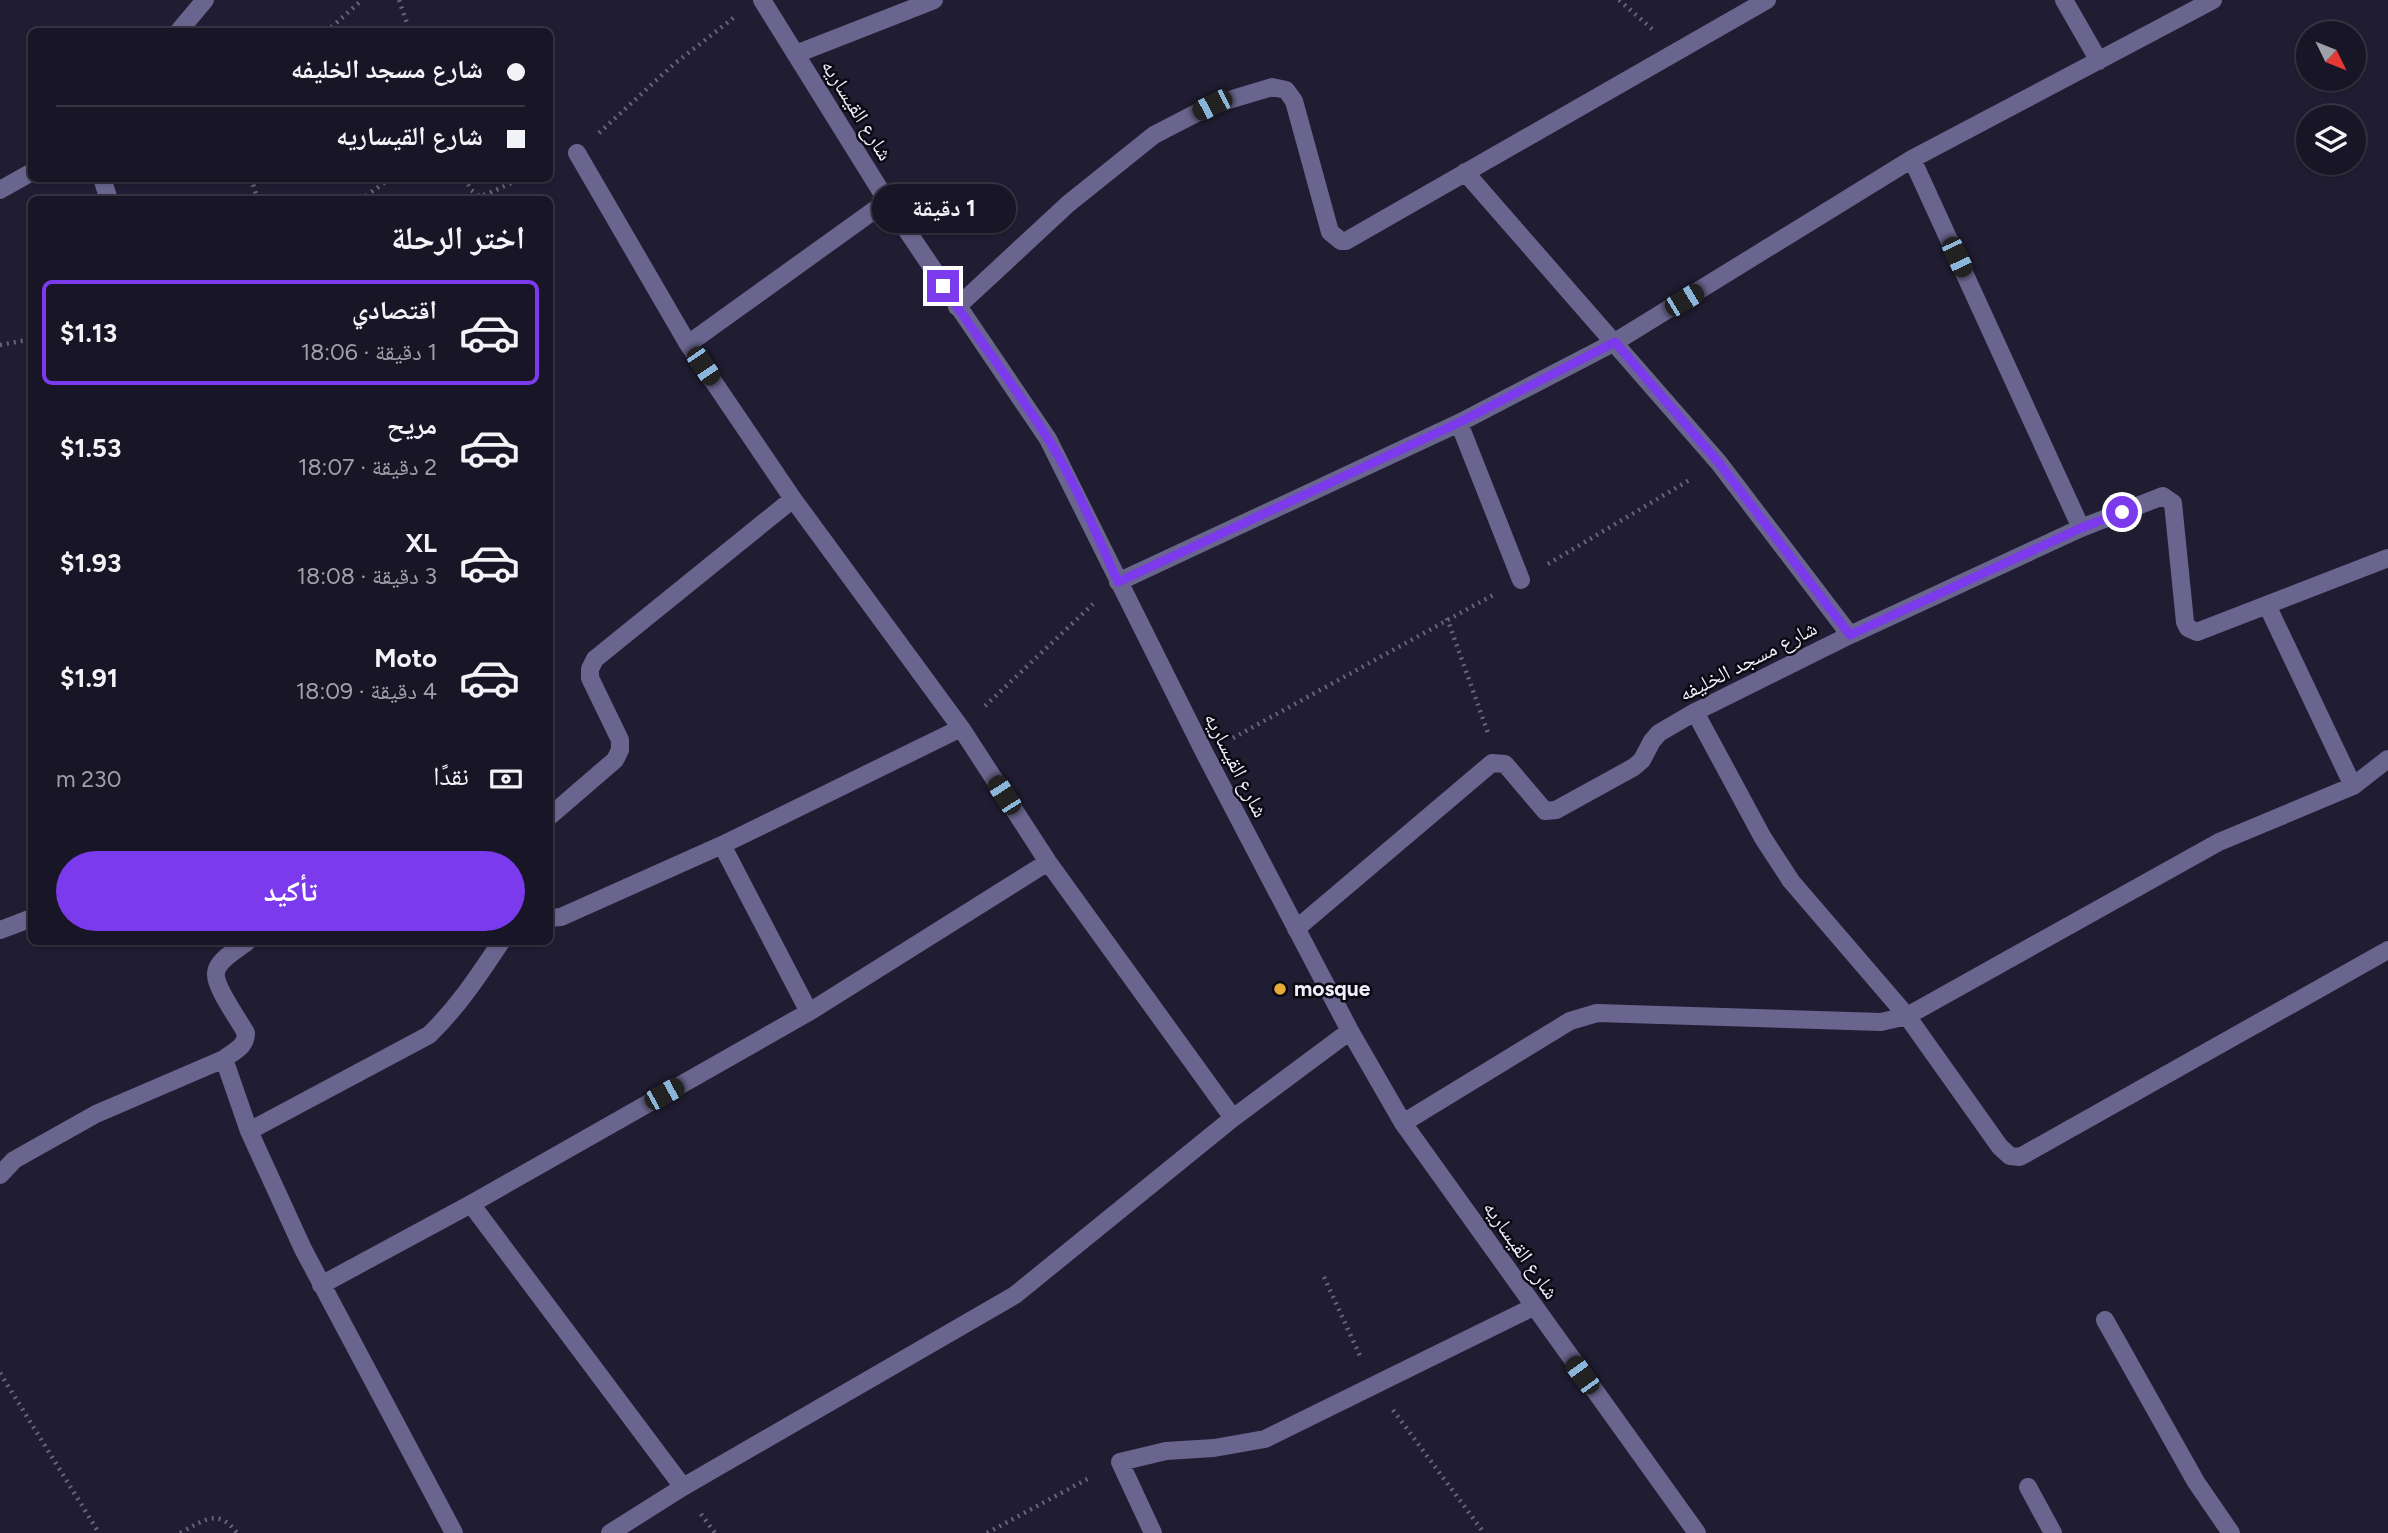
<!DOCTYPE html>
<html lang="ar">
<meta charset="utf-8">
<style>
:root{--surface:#181626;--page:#252332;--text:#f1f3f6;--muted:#9f9fa7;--line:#363543;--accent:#7c3aed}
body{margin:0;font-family:Figtree,"Noto Naskh Arabic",sans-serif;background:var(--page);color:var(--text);direction:rtl;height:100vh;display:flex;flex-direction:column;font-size:26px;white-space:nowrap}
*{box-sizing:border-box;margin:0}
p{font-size:23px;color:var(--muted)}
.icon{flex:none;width:38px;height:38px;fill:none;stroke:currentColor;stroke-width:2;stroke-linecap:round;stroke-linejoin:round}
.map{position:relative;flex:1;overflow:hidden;direction:ltr}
.drawer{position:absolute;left:28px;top:196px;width:525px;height:749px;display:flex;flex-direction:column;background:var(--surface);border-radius:10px;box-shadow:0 2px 5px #0004,0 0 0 2px var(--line);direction:rtl}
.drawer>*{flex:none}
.top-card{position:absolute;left:28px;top:28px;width:525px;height:154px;border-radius:10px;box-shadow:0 2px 5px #0004,0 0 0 2px var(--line);direction:rtl;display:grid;align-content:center;height:154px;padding:0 28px;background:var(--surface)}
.needle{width:46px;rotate:133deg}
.fabs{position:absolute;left:2296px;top:21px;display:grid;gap:14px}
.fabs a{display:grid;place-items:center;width:70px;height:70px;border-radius:50%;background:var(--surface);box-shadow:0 2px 5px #0004,0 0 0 2px var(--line);font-size:35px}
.end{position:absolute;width:32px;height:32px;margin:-16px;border:9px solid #7c3aed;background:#fff;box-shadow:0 0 0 4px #fff}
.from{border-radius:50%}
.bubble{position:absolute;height:49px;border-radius:24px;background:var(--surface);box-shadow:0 2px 5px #0004,0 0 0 2px var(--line);font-size:23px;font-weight:700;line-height:49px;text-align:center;direction:rtl}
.car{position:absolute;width:21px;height:42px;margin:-21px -10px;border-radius:9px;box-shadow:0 0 5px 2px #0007;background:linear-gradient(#222 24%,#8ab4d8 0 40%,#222 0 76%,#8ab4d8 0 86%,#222 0)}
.top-card b{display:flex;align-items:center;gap:24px;height:66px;font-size:26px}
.top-card b+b{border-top:2px solid var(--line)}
.top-card i{width:18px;height:18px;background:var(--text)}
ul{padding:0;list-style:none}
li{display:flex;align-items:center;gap:21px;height:105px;margin:0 14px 10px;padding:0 14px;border:4px solid transparent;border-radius:10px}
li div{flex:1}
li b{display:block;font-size:26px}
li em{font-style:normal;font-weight:700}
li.on{border-color:var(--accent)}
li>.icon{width:63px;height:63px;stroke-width:1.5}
h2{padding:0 28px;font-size:32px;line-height:84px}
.pay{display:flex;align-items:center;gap:18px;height:77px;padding:0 28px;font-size:26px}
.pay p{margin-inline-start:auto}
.primary-button{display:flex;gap:14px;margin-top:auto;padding:14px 28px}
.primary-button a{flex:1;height:80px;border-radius:42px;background:var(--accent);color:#fff;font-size:28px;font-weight:700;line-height:80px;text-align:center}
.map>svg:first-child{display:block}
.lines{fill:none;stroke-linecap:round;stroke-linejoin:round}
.path{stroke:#666477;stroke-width:4.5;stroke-dasharray:2 5;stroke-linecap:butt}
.street{stroke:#6a658e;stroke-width:18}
.route{stroke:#7c3aed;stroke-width:9}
.poi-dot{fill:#e7ac37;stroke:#0a0912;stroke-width:2.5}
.labels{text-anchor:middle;stroke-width:5;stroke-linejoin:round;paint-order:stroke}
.street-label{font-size:21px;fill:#efeefd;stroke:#0a0912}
.poi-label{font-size:21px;font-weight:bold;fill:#efeefd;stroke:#0a0912;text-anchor:start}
</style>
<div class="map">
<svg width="2388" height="1533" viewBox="0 0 2388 1533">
<rect width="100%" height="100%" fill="#201d32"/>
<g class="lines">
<path class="path" d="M399,0L410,32
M1619,0L1652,29
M326,32L362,0
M599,133L674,64L736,16
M251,178L258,200
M465,178L471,190L479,196L487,194L522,178
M360,200L391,178
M0,345L32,339
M1548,564L1691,479
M1447,618L1488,733
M985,706L1093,604
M1233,738L1495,594
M1324,1277L1361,1358
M0,1373L99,1533
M1393,1410L1484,1533
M701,1514L715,1533
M180,1533C203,1521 218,1507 237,1533
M987,1533L1091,1477"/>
<path class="street" d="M762,0L887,201L1048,439L1205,754L1350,1031L1403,1123L1697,1533
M2064,0L2099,61
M178,32L205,0
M796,54L934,0
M577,153L688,344L793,499L961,728L1048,862L1233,1118L1350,1031
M1912,159L2081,528
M1465,172L1719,463L1850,635
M102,178L109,200
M0,190L32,172
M957,307L1068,204L1154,135L1212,105L1272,87L1286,90L1294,101L1330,232L1341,241H1346L1767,0
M688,344L887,201
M1459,423L1521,580
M1118,582L1459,423L1615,342L1912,159L2213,0
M2267,605L2353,786
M1695,712L1763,838L1791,881L1907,1016L2000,1147L2010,1156L2020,1157L2388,950
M550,816L615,760L620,750V740L590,678V669L595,659L793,499
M722,845L809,1012
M550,918L561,917L722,845L961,728
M1296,929L1492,763L1505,764L1545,811L1556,810L1634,767L1642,760L1652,741L1659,733L1695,712L1850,635L2081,528L2163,496L2173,503L2185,622L2188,628L2197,632L2388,558
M0,930L32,918
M224,1059L249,1131L303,1249L454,1533
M1403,1123L1570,1021L1597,1013L1881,1022L1907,1016L2219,842L2353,786L2388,759
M249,1131L429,1035C458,1007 479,975 501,942
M0,1175L14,1160L96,1114L224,1059C234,1051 246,1047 246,1033C239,1020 214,986 216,973C217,960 238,949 247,942
M471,1204L683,1487
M321,1285L471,1204L809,1012L1048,862
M2105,1320L2196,1482L2231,1533
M2028,1487L2053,1533
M610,1533L683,1487L1015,1295L1233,1118
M1153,1533L1120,1462L1166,1451L1214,1448L1265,1439L1533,1307"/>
</g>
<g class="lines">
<path class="route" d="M943,286C977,337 1014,385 1047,437C1075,482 1096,533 1118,582L1458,423L1615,342L1719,463L1850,635L2081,528L2122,512"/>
</g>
<circle class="poi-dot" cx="1280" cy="989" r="7"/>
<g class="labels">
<g class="street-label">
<text transform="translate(857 110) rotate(58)" y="7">شارع القيساريه</text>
<text transform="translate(1748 661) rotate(-27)" y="7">شارع مسجد الخليفه</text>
<text transform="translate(1236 765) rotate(63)" y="7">شارع القيساريه</text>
<text transform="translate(1521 1250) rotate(55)" y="7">شارع القيساريه</text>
</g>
<g class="poi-label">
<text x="1294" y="996">mosque</text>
</g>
</g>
</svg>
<div class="fabs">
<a><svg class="needle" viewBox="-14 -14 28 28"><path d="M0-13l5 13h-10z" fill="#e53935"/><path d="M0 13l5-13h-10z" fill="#9f9fa7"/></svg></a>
<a><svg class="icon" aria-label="layers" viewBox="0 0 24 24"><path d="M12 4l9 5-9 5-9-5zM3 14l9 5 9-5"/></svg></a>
</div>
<i class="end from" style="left:2122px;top:512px"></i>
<i class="end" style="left:943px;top:286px"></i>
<div class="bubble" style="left:872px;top:184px;width:144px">1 دقيقة</div>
<i class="car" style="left:1212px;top:105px;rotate:243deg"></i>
<i class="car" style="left:1957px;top:257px;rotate:155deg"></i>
<i class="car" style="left:1684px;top:300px;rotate:59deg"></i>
<i class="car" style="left:703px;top:366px;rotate:146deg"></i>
<i class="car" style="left:1004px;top:795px;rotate:327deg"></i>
<i class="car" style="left:664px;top:1094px;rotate:61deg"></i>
<i class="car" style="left:1582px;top:1375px;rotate:324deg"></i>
<div class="top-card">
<b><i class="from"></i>شارع مسجد الخليفه</b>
<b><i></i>شارع القيساريه</b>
</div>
<section class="drawer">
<h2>اختر الرحلة</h2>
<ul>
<li class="on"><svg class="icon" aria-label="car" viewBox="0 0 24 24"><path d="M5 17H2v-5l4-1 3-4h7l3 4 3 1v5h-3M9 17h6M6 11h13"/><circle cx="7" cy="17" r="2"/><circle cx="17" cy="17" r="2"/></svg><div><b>اقتصادي</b><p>1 دقيقة · 18:06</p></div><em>$1.13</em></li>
<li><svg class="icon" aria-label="car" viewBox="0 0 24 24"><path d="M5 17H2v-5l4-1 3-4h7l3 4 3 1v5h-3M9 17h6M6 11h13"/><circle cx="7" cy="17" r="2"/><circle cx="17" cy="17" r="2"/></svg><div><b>مريح</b><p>2 دقيقة · 18:07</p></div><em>$1.53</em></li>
<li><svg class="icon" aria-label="car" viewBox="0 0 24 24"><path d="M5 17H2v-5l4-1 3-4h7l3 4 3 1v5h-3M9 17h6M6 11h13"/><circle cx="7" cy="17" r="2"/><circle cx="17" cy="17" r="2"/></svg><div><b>XL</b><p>3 دقيقة · 18:08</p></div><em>$1.93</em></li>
<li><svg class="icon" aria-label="car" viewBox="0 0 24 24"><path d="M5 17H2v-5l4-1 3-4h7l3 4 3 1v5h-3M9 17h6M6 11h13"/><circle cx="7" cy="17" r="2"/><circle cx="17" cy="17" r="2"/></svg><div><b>Moto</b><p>4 دقيقة · 18:09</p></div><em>$1.91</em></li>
</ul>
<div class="pay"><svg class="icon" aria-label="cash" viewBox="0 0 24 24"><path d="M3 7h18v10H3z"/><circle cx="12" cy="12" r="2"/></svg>نقدًا<p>230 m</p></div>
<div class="primary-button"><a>تأكيد</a></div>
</section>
</div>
